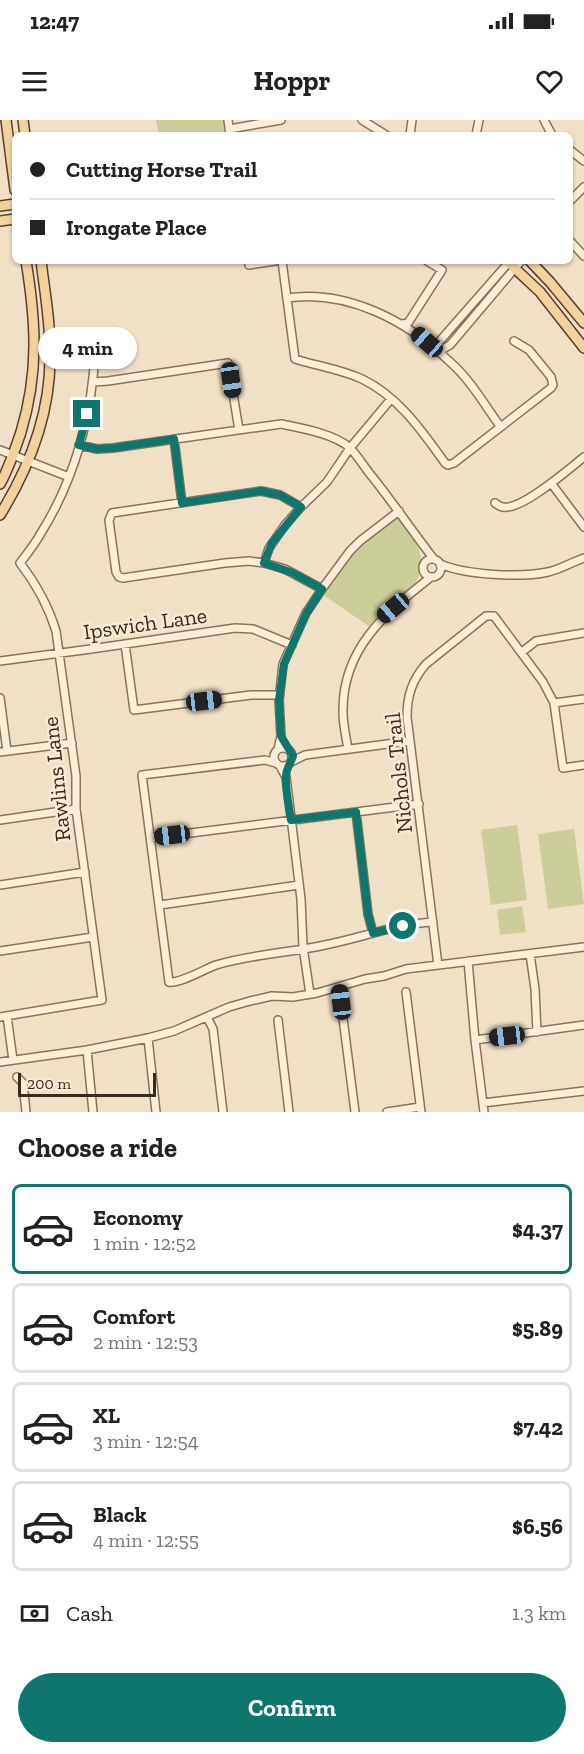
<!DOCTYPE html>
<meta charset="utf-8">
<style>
:root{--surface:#fff;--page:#f6f6f6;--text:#222;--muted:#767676;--line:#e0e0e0;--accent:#0f766e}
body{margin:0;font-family:"Zilla Slab",serif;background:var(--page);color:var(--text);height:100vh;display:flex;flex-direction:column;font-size:22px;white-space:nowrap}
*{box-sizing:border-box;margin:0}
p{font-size:20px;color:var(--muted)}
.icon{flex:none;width:33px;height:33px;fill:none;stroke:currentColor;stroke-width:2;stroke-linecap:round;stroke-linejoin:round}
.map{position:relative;height:992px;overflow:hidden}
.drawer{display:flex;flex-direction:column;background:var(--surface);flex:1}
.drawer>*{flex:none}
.hud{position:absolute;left:12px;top:12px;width:561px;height:132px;border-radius:9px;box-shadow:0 2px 4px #0004;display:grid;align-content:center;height:132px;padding:0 18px;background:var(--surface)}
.scale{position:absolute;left:18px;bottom:15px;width:138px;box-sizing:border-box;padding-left:6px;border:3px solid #3b2b1f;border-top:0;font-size:16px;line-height:21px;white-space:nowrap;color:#3b2b1f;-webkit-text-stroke:4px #f7ebd5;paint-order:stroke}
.end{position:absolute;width:27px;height:27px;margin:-14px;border:8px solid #0f766e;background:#fff;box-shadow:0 0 0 3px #fff}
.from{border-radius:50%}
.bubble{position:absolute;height:42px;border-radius:21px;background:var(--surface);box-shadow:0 2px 4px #0004;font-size:20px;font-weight:800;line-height:42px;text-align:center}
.car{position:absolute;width:18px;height:36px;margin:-18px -9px;border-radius:8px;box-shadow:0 0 4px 2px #0007;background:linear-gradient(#222 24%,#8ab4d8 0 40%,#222 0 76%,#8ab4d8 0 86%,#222 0)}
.hud b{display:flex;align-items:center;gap:21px;height:57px;font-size:22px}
.hud b+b{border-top:2px solid var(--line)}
.hud i{width:15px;height:15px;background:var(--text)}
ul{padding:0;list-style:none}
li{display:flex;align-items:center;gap:18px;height:90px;margin:0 12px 9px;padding:0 6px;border:3px solid var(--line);border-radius:9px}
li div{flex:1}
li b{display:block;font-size:22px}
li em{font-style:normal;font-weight:800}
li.on{border-color:var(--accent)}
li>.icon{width:54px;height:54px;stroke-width:1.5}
h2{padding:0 18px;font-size:27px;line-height:72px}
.pay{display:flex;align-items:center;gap:15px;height:66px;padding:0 18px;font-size:22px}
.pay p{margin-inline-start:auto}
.action{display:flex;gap:12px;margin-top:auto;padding:12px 18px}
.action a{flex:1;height:69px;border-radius:36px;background:var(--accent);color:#fff;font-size:24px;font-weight:800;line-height:69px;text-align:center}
.status{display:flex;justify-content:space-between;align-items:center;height:42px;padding:0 30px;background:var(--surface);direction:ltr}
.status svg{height:16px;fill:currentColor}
header{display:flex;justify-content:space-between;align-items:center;height:78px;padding:0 18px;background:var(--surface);font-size:27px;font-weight:800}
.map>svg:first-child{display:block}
.green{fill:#cbce99}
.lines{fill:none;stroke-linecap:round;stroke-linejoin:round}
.minor-casing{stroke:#8c725a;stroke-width:10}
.major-casing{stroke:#59402f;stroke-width:12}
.minor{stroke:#faeed9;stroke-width:7}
.major{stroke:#f3d39d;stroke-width:9}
.route{stroke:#0f766e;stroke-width:8}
.labels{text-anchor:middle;stroke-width:5;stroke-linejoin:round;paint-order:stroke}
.street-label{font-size:22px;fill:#3b2b1f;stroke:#f7ebd5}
</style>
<div class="status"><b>12:47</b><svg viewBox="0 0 49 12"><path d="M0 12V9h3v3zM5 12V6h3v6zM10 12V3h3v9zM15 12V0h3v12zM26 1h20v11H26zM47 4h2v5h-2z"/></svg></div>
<header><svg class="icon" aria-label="menu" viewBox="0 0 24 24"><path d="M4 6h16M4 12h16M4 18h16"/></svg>Hoppr<svg class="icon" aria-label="heart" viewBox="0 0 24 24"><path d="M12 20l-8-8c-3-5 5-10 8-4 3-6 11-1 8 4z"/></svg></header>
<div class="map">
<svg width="584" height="992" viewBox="0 0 584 992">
<rect width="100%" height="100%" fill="#f0e0c5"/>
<path class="green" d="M156,0H223L225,15H159Z
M398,396C404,401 408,409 412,416C441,461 396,478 370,507L322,474L345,441L357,428Z
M517,705L527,780L491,785L481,710Z
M574,709L584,784L548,789L538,714Z
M522,786L526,812L500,815L497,790Z"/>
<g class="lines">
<defs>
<path id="minor" d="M228,0L230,15
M362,0L386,15
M544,0L552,15
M229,9L281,0
M410,15L412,0
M476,15L479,0
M570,30L584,41
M570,81L584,67
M570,121L584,136
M282,141L295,239C317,246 340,249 362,259C398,276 422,311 445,343L448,345L454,343L551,268L553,265L551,257L529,230L514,221
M249,145L275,141
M287,178C347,169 407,201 449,241C470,259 484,284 500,306
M402,204L408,203L442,150L427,141
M438,232L450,225L521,141
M438,232V223L510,141
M93,262L108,261L228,243L239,310
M174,319L182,383
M79,325L97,329L113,328L281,304C301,308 335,314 350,328C357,335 363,345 370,354C392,381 412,411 433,438
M0,330L69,357
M551,363L584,407
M495,383C498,385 500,387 503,387C521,391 569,349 584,337
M301,387L280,375L261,371L112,393L109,400L116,452L119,457L123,458L225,443L249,441L264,443L285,449L322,469
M423 448a9 9 0 1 1 18 0a9 9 0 1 1-18 0Z
M264,443L269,428L285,405L301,387L327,362L350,328L391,279
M440,444C466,455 520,458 548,452C561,449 572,442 584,438
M125,524L134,590L251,575H280
M522,532L536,521L584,513
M0,541L91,529L235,508L253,509L292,525
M0,578L7,631
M554,583L584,579
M274 637a9 9 0 1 1 18 0a9 9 0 1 1-18 0Z
M278,629L281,616L279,580L283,544L306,493L322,469L350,431L360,421L399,391
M348,629C346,617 343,605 343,592C342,529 385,493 431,457
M0,632L72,623
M291,642L305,635L410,621
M276,643L265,640L142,655L169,862C179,864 205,849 216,845C252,834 289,833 325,825C361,818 396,804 433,802
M280,646L286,657L301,779L303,827L310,874
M356,692L368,794L373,813
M0,700L76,689
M151,718L419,684
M0,765L85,752
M160,785L299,765
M0,831L93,817
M530,834L535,869L537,912
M468,841L475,920L484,992
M438,845L407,597C407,576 412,560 426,544L486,496H494L543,562L554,583L563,648L584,645
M339,867L355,992
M406,872L421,992
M7,896L13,940
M0,897L102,880L76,689V656L56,511C48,485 37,465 20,443C27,434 35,424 41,413C75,359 93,292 95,229L60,227
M207,897L213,909L223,992
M278,900L289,992
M148,918L156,992
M475,920L584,905
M87,930L93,992
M0,942L87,930L148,918L174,911L229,887L250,881L272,876L293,877L317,873L365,859L384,856L406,849L584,827
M17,957L23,963L26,992
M483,983L584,971
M387,992L420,987"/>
<path id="major" d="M6,0L15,70
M23,0L25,15
M0,86L15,84
M0,101L15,99
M507,141L540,172L584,228
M530,141L550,162L584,203
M0,364C9,348 15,330 21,312C39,252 36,202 26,141
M0,395C29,348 50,294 50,238C51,206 45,173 41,141"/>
</defs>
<use href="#minor" class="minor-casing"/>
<use href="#major" class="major-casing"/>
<use href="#minor" class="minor"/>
<use href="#major" class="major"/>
</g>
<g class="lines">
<path class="route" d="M87,294L79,325L97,329L113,328L174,319L182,383L261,371L280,375L301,387L272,423L264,443L293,453L322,469L306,494L284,544L279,580L281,616L293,636C291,643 287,647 286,655C285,669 289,686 291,700L356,692L368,794L373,813L403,806"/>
</g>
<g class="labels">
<g class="street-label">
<text transform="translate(145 503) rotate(-8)" y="8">Ipswich Lane</text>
<text transform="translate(398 653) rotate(-96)" y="8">Nichols Trail</text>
<text transform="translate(56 659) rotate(-96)" y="8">Rawlins Lane</text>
</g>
</g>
</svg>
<div class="scale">200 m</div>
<i class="end from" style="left:403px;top:806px"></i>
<i class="end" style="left:87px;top:294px"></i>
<div class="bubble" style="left:38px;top:207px;width:99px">4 min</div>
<i class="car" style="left:427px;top:222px;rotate:311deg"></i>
<i class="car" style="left:231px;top:260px;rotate:172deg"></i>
<i class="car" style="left:393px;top:488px;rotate:230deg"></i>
<i class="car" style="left:204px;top:581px;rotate:83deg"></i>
<i class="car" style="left:172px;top:715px;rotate:263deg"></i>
<i class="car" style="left:341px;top:882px;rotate:353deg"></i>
<i class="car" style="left:507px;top:916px;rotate:263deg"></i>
<div class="hud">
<b><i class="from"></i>Cutting Horse Trail</b>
<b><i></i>Irongate Place</b>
</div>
</div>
<section class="drawer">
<h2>Choose a ride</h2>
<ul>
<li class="on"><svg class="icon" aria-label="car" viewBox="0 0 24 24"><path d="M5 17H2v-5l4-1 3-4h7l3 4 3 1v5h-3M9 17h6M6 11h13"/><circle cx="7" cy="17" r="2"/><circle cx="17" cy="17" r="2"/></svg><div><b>Economy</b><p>1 min · 12:52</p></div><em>$4.37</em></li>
<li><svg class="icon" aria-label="car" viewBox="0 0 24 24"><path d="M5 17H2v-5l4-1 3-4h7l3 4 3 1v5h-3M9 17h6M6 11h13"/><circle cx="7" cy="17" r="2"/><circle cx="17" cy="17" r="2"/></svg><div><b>Comfort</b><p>2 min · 12:53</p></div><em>$5.89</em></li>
<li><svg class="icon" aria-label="car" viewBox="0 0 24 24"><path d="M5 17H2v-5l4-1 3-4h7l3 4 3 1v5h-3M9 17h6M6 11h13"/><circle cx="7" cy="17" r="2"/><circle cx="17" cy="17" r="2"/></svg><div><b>XL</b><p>3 min · 12:54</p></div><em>$7.42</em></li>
<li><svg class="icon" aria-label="car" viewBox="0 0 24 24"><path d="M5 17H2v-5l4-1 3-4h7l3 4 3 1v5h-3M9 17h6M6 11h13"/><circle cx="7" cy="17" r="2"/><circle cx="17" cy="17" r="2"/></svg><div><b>Black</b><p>4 min · 12:55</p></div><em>$6.56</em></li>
</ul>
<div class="pay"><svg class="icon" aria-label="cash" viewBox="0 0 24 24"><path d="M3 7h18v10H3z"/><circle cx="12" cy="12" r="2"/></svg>Cash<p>1.3 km</p></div>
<div class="action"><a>Confirm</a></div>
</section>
